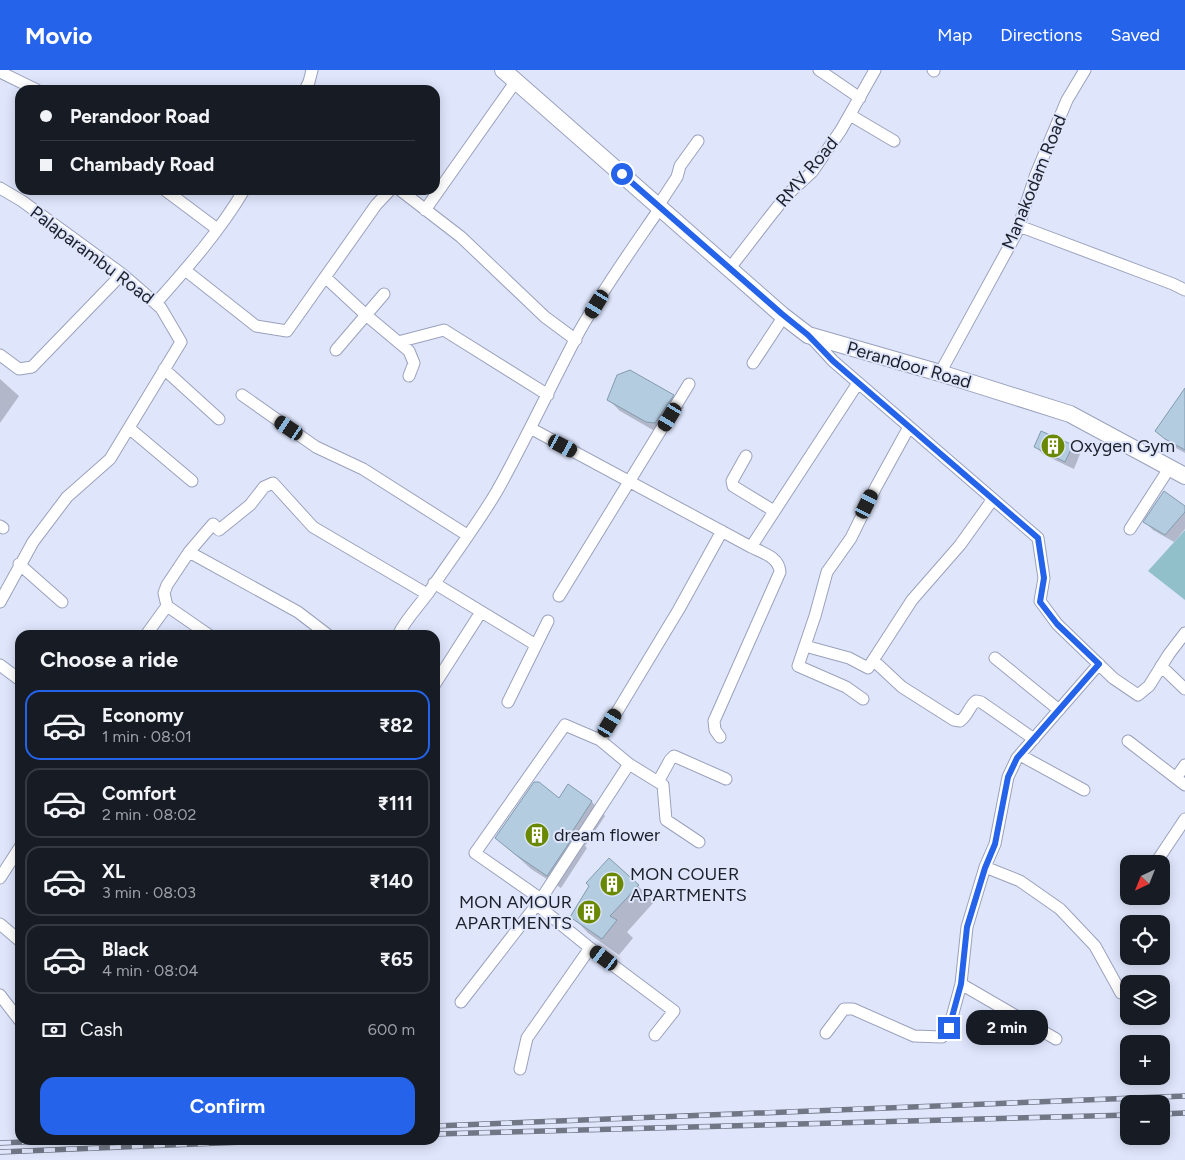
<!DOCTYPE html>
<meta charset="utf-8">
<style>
:root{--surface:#171b24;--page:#20242c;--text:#f1f3f6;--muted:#9ea1a6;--line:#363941;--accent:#2563eb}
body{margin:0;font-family:Figtree,sans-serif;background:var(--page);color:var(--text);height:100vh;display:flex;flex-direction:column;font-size:19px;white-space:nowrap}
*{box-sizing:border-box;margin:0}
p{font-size:16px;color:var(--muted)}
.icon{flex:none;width:28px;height:28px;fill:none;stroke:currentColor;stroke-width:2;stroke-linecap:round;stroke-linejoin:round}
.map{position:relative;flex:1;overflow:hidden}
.details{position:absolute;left:15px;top:560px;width:425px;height:515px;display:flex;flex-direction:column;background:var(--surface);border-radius:15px;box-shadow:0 2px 12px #0003}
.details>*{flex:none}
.hud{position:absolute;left:15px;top:15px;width:425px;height:110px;border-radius:15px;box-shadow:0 2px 12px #0003;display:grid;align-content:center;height:110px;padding:0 25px;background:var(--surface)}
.needle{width:32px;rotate:223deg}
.buttons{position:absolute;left:1120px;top:785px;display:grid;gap:10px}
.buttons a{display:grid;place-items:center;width:50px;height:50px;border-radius:10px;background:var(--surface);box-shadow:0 2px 12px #0003;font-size:25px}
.end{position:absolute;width:22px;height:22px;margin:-11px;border:6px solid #2563eb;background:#fff;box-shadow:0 0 0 2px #fff}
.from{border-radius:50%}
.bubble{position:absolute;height:35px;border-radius:15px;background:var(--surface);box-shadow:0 2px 12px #0003;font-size:16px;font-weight:700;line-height:35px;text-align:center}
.car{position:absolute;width:15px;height:30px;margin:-15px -8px;border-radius:6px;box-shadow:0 0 4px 1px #0007;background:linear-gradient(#222 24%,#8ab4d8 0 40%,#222 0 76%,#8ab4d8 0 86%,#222 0)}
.hud b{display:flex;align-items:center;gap:18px;height:48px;font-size:19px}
.hud b+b{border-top:1px solid var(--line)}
.hud i{width:12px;height:12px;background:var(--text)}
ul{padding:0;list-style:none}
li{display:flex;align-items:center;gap:15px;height:70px;margin:0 10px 8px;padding:0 15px;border:2px solid var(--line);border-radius:15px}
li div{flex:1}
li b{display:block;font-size:19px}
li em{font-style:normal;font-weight:700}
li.active{border-color:var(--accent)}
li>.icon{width:45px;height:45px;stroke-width:1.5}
h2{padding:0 25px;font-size:22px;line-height:60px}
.pay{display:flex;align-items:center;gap:12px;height:55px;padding:0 25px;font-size:19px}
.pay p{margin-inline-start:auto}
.primary-button{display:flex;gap:10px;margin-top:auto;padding:10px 25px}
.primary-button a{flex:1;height:58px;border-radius:15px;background:var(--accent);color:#fff;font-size:20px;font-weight:700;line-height:58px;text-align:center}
header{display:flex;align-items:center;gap:30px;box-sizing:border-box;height:70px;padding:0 25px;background:var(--accent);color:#fff}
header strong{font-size:24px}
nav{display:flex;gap:28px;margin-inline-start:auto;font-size:18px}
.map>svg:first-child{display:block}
.water{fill:#91c0cb}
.shadow{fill:#0003}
.building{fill:#b3cce0;stroke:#839aad}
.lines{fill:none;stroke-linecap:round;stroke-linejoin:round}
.minor-casing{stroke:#9aa1bb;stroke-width:13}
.secondary-casing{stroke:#9aa1bb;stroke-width:18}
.minor{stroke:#fff;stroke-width:11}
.secondary{stroke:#fff;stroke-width:16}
.rail-casing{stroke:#727786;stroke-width:5.5}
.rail{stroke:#dfe6fc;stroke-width:4;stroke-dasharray:11;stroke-linecap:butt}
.route{stroke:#2563eb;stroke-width:6}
.labels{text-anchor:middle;stroke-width:4;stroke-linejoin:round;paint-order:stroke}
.street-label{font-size:18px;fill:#1d202a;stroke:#dfe6fc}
.poi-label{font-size:18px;fill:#1d202a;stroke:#dfe6fc;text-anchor:start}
</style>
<header>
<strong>Movio</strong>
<nav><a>Map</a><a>Directions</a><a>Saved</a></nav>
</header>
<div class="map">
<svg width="1185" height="1090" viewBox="0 0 1185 1090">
<rect width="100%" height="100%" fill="#dfe6fc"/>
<path class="water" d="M1185,460V530L1148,501Z"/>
<path class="shadow" d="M0,309L19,326L0,353Z
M1185,320V383L1176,378L1157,361Z
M673,326L684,337L666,363H658L620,341L609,330Z
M1035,376H1072L1080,384L1074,399L1044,385Z
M1185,437V459L1174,472L1153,460L1145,452Z
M568,716L592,732L605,746L585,776L587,778L561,818L531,799L497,768L559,729Z
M638,816L654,832L627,862L633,868L619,885L588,863L572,846Z"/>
<path class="building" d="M630,300L674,325L655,353L646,352L607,330L617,305Z
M1185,318V380L1165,369L1155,361Z
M1041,361L1073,375L1065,392L1034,377Z
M1164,421L1185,436V442L1165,465L1143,452Z
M534,712H539L559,728L568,714L592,731L572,762L575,764L547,806L516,785L495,768Z
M609,788L639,815L610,846L617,850L602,869L570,847L589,816L586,813Z"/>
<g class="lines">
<defs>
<path id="minor" d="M819,0L860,28
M933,0L934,1
M0,2L37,20
M305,20L309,12L312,0
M850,45L894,71
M0,118L22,131L122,204L161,238L181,272L110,389L67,427L33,472L0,532
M165,120L217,159
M400,120L461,167L545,247L576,270
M658,136L677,107L680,96L698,71
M425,140L516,11
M1019,156L1173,214L1185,220
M730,198L771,145L787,125L812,102L841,60L875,0
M185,200L256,256L287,261L376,135L390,120
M325,207L366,245L336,280
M384,224L366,245L409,281L414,293L409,306
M156,233C187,198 220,161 244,120
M810,266L833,291L1038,468L1044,508L1040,531L1057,554L1113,608L1138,625L1149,616L1169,584L1185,563
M398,272L444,260L548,325
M0,285L19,299L32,297L122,204
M753,293L784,246
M164,299L219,349
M940,303L1016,164L1036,104L1067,30L1085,0
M242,325L316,377L363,399L467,465
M129,358L192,411
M530,358L751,477L858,313
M746,386L732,411L733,416L774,441
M0,456L3,458
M1130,459L1170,397
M189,482L298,542L328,565
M19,494L62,532
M434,513L536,575
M559,526L689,314
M167,536L209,565
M146,565L167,536L164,523L167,515L189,482L213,454L219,460L250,435L264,417L273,413L313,457L427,524
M398,565C406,549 418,537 429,522C451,489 477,455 497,421C526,369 551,315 579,262C603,219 632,179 660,138
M805,576L849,588L868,598L912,530L960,475L993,429
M995,588L1059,640
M873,590L902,617L954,650L960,651C968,646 969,636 976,631L981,632L1034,669
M0,595L20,610
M1161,596L1185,619
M435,614L481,542
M863,629L846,617L798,596L815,546L827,502L851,468L876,417L909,357
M508,632L548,551
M720,667L715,660L714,651L780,502C779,487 763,483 751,477
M600,670L629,694L541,829L475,783L565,655L600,670L679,539L722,461
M1128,671L1185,715
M1020,685L1084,720
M629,694L663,715L666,750L699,772
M1176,708L1185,695
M658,712L670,690L674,686L726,709
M1155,794L1185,749
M985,797L1020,811L1060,839L1095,876L1121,923
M0,808L20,777
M536,834L590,878
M0,854L20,871
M961,914L1056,969
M0,925L20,951
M461,932L541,829
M826,963L844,939H853L914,966L942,967L949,958L961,914L967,857L985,797L995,774L1008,707L1017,688L1099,594
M520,999L527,968L590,878L674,941L655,965"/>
<path id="secondary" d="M503,0L782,245L808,265L940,303L1070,344L1185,406"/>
</defs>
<use href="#minor" class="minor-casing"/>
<use href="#secondary" class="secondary-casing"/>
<use href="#minor" class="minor"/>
<use href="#secondary" class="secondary"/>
<defs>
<path id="rail" d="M1161,1044L1185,1043
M435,1056L1185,1026
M435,1064L1129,1045
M0,1073L70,1070
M0,1082L295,1070"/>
</defs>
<use href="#rail" class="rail-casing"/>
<use href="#rail" class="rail"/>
</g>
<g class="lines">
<path class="route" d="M622,104L782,244L808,265L833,291L1038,468L1044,508L1040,532L1057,554L1099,594L1017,688L1008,707L995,774L985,798L967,857L961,914L949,958"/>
</g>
<defs>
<symbol id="building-disc" viewBox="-11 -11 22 22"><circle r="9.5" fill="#6a8903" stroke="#dfe6fc"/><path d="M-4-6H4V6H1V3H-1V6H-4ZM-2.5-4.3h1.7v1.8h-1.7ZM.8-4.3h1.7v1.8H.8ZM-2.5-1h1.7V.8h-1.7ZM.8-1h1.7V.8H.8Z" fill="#fff"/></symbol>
</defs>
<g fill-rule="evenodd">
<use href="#building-disc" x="1039" y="362" width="28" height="28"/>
<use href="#building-disc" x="523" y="751" width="28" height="28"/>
<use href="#building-disc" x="598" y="800" width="28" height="28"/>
<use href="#building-disc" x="575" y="828" width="28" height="28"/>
</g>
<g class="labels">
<g class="street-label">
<text transform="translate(807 102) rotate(-50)" y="6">RMV Road</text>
<text transform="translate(1034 112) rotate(-68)" y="6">Manakodam Road</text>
<text transform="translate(92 185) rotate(37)" y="6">Palaparambu Road</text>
<text transform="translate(909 295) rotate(16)" y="6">Perandoor Road</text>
</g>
<g class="poi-label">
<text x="1070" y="382">Oxygen Gym</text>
<text x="554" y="771">dream flower</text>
<text x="630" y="810">MON COUER<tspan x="630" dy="21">APARTMENTS</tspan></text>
<text x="572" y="838" text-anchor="end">MON AMOUR<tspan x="572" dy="21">APARTMENTS</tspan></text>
</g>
</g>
</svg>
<div class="buttons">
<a><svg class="needle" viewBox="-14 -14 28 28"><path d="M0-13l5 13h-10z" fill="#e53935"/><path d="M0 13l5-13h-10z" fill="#9ea1a6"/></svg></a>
<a><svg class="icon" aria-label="locate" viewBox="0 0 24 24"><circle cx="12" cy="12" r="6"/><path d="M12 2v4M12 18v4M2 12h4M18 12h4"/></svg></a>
<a><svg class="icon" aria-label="layers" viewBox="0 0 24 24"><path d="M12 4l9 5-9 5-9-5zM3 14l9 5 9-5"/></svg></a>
<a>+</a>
<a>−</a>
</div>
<i class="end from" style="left:622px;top:104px"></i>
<i class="end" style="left:949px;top:958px"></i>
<div class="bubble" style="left:966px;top:940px;width:82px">2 min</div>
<i class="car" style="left:597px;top:234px;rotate:211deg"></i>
<i class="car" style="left:670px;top:347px;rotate:211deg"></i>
<i class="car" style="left:289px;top:358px;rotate:304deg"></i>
<i class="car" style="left:563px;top:376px;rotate:118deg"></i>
<i class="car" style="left:867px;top:434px;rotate:26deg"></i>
<i class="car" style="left:610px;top:653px;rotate:31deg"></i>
<i class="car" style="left:604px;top:888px;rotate:307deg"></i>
<div class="hud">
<b><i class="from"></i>Perandoor Road</b>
<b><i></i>Chambady Road</b>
</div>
<section class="details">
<h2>Choose a ride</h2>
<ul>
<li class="active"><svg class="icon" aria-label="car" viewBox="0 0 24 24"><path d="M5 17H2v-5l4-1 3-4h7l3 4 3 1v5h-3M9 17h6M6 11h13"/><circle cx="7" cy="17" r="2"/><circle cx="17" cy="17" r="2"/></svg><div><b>Economy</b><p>1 min · 08:01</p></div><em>₹82</em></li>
<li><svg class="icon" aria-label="car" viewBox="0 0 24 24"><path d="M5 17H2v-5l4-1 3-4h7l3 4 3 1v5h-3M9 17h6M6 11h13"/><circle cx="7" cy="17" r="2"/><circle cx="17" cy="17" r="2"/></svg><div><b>Comfort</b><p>2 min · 08:02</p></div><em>₹111</em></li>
<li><svg class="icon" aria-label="car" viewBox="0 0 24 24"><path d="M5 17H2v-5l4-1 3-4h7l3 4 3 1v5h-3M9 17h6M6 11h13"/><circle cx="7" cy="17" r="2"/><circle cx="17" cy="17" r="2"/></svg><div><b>XL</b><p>3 min · 08:03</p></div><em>₹140</em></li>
<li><svg class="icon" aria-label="car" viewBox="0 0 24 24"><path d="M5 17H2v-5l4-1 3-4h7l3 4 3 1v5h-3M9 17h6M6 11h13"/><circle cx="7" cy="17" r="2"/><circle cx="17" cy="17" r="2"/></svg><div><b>Black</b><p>4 min · 08:04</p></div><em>₹65</em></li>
</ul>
<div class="pay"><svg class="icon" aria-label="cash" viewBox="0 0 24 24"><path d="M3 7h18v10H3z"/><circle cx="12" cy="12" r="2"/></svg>Cash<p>600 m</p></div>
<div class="primary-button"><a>Confirm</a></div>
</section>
</div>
